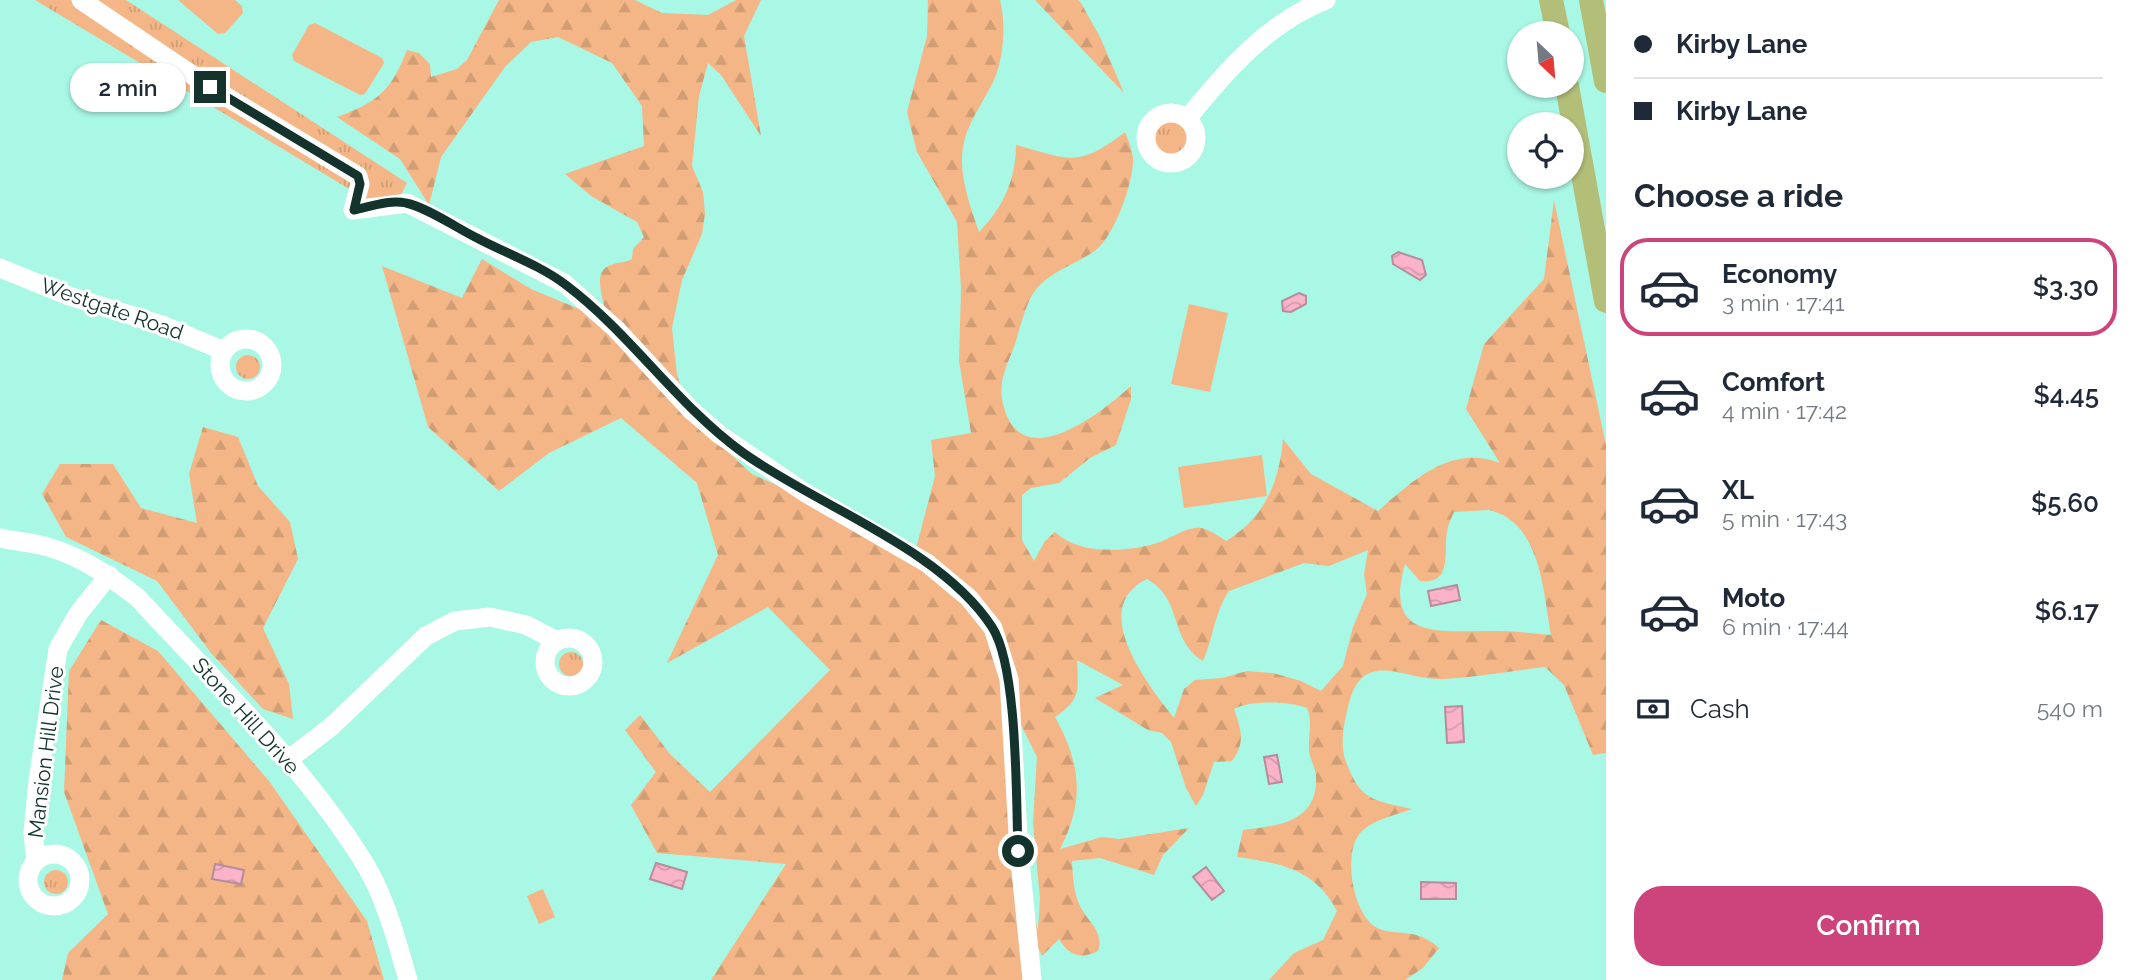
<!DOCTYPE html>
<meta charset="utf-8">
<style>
:root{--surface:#fff;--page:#f2f2f3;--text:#1f2937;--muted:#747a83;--line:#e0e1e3;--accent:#cd447d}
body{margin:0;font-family:Raleway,sans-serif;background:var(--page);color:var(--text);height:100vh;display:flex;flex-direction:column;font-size:26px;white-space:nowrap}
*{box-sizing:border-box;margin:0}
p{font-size:23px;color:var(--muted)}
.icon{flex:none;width:38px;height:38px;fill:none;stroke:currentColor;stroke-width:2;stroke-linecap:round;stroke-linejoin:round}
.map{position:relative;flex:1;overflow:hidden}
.drawer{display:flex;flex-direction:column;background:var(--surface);width:525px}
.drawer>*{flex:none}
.banner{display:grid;align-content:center;height:154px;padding:0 28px;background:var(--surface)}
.needle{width:46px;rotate:154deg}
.buttons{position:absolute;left:1507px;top:21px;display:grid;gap:14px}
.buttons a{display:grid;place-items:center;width:77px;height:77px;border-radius:50%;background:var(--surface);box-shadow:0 2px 5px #0004;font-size:35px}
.end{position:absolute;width:32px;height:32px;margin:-16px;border:9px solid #13332c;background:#fff;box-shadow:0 0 0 4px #fff}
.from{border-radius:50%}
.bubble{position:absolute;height:49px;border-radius:24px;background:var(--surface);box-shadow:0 2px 5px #0004;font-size:23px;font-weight:600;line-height:49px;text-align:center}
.banner b{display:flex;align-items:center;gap:24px;height:66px;font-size:26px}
.banner b+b{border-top:2px solid var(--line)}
.banner i{width:18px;height:18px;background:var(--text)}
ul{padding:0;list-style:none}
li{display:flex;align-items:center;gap:21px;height:98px;margin:0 14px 10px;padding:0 14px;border:4px solid transparent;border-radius:28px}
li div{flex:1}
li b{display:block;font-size:26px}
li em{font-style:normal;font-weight:600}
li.current{border-color:var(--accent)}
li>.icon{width:63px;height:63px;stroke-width:1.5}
h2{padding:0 28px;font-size:32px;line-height:84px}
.pay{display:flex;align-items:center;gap:18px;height:77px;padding:0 28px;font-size:26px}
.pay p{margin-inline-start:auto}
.primary-button{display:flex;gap:14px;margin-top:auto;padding:14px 28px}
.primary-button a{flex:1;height:80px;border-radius:28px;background:var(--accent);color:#fff;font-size:28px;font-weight:600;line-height:80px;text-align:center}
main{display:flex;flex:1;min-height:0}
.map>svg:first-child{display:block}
.grass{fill:url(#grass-tufts)}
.forest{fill:url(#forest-firs);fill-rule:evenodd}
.garden{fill:#f4b686}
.water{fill:url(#water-waves);stroke:#b58d9b;stroke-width:2}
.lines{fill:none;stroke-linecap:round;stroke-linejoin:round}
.minor{stroke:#fff;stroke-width:19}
.major{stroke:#b3be79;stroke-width:24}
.route{stroke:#13332c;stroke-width:9}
.labels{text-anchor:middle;stroke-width:6;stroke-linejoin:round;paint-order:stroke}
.street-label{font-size:21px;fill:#13332c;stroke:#fff}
</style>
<main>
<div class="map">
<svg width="1606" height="980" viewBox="0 0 1606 980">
<defs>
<pattern id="grass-tufts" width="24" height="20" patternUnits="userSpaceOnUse" patternTransform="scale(1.75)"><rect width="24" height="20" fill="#f4b686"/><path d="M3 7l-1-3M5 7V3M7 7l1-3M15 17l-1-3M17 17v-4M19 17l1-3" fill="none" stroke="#d09d74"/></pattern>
<pattern id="forest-firs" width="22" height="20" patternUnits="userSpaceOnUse" patternTransform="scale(1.75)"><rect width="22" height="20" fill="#f4b686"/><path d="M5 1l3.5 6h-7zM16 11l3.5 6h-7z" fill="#d09d74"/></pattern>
<pattern id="water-waves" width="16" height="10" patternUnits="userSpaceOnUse" patternTransform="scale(1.75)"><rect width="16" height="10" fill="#fbb3ca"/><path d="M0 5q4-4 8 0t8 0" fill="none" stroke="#d69aae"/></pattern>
</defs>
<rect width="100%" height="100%" fill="#a9f7e5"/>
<path class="grass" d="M35,0H126L407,183L391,214Z
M1153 138a18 18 0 1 1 36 0a18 18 0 1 1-36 0Z
M236 367a12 12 0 1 1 24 0a12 12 0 1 1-24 0Z
M559 664a12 12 0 1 1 24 0a12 12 0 1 1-24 0Z
M44 882a12 12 0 1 1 24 0a12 12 0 1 1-24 0Z"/>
<path class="forest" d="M499,0H635L662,13L708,15L736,0H761L744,36L761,136L721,75L708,63L699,96L692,166L703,192L705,214L702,234L682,280L672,328L677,375L691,418L752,474L916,549L935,476L931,440L971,433L959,361L961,289L957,222L917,152L907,112L927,36L928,0H1000C1006,23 1004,58 994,80C985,99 971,118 965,138C956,170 969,202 979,232C1003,208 1016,179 1016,145C1071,160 1078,168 1125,132C1128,140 1132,149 1133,158C1134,181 1115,235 1096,250C1077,264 1053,270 1037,288C1025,302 1020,330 1014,347C1007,365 999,380 1002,399C1017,480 1100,414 1131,386V399L1116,445L1090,458L1059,483L1031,488L1022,495V540L1034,561L1045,541L1055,532C1079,556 1130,552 1160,542C1174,537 1187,526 1202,528C1210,530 1219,536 1226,541C1265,517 1279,483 1283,439L1311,474L1378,511C1413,481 1450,444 1500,463L1466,409L1484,344L1544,279L1554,200L1606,445V753L1593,755L1564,685L1545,667C1511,671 1477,677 1444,679C1403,681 1362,645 1348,707C1344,723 1340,743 1345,759C1360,801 1372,800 1412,809C1396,815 1375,819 1362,831C1342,849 1352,911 1374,926C1391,938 1414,925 1439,948L1423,968L1405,980H1269L1294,953L1323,940L1337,911C1315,869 1281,863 1237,857L1243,830C1278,826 1318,822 1316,777C1316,768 1310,760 1309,751C1308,737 1313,721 1307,708C1290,701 1250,700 1234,709C1241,730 1246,742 1232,761L1214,762L1203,795L1196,806L1186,788L1171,742L1162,733L1148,730L1095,698L1123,685L1077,660C1078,690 1082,699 1055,717C1081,764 1085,801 1060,849L1102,837L1119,839L1189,828L1163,855L1154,875L1100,858L1072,861C1073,876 1073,892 1080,906C1087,921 1105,932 1098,951C1081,960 1068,955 1059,939L1042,956L1034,939L1028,980H711L786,864L657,853L631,805L656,772L625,730L640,715L670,754L710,792L830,670L768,607L667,663L718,555L697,483L621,418L549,453L499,491L428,427L382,266L462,298L482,259L531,289L579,309L604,306C602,293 593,271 611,265C618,262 625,263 632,259L633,249L644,237L637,222L591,196L565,174L644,146L642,106L612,63L558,37L531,42L505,67L441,157L429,205L400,159L337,117C378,102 391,91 407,50L419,53L430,64L431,77L457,69L467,60ZM1489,510C1541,522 1543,591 1551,635C1533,634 1516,631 1498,631C1444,630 1382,644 1405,564L1420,581C1455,585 1442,549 1448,527C1449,522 1452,517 1454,512ZM1368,550L1364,574L1367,594L1353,627L1343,666L1321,691L1301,681L1273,673L1247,671L1222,678L1195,680L1184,689L1174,718C1148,685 1087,608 1147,579C1184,600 1168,639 1203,661C1213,639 1215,611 1229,591L1304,563L1329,566ZM1018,719L1037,757L1033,823L1040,899L1038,931L1023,862Z
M1035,0H1078L1081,3L1100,37L1124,93Z
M203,427L238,437L258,486L290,522L298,559L263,628L289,684L293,719L263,709L211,653L157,581L66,537L42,494L60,464H113L141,508L197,523L189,474Z
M101,620L158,651L269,781L367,921L384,980H62L68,953L108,914L64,792L69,671Z"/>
<path class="garden" d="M178,0H235L242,6L243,13L225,33L218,34Z
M315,23L382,58L384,63L365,94L360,95L294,61L292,55L309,25Z
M1189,304L1228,313L1210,392L1171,384Z
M1262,455L1267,496L1184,508L1178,467Z
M543,889L555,917L539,924L527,896Z"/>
<path class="water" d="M1398,252L1422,260L1426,275L1420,280L1393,264L1392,256Z
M1299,293L1306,296V304L1291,312L1283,311L1282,301Z
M1457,585L1460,600L1431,606L1428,591Z
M1462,706L1464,742L1447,743L1445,707Z
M1277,755L1282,782L1269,784L1264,757Z
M656,863L687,872L682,889L650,879Z
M215,864L244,870L241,884L212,879Z
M1206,867L1224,891L1212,900L1193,877Z
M1421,882L1456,883V899H1421Z"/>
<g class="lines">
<path class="minor" d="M81,0L210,87L358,176L360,184L353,210L407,203L564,283L616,329L691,410L720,435L804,492L927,563L969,598L993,628L1009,679L1019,851L1032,980
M1146 138a25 25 0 1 1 50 0a25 25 0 1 1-50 0Z
M1187,119C1224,73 1269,21 1326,0
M0,268L69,296L162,325L224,351
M220 365a26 26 0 1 1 52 0a26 26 0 1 1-52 0Z
M0,538C16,542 33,542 48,547C82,557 110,576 138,598C214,681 299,760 360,856C384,892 396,938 408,980
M545 662a24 24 0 1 1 48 0a24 24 0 1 1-48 0Z
M288,760L332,726L426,636L455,621L490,617L526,625L557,641
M28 880a26 26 0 1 1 52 0a26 26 0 1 1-52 0Z
M36,861L33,833L38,781L58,649L78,614L109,575"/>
<path class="major" d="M1551,0L1558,33
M1591,0L1606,81
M1567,86L1606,301"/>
</g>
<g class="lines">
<path class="route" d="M210,87L358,176L360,184L354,210C369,207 390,199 406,203C426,207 457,228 477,238C505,253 540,265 566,285C631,334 676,404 742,452C817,506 941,548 992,627C1018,667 1016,799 1018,851"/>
</g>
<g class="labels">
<g class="street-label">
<text transform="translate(112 309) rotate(19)" y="7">Westgate Road</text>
<text transform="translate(246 716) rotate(48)" y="7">Stone Hill Drive</text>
<text transform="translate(46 752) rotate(-83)" y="7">Mansion Hill Drive</text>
</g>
</g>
</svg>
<div class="buttons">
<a><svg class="needle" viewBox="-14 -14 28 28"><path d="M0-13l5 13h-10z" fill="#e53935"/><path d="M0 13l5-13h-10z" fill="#747a83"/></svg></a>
<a><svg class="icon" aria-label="locate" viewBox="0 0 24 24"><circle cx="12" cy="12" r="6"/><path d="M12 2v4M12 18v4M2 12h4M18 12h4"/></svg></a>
</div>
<i class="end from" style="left:1018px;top:851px"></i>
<i class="end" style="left:210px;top:87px"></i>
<div class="bubble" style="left:70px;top:63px;width:116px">2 min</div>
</div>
<section class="drawer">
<div class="banner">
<b><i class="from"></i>Kirby Lane</b>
<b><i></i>Kirby Lane</b>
</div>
<h2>Choose a ride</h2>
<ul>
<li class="current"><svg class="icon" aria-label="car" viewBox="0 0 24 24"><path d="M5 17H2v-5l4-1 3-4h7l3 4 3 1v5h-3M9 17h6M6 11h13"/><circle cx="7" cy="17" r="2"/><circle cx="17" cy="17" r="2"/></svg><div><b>Economy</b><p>3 min · 17:41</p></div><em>$3.30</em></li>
<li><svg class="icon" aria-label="car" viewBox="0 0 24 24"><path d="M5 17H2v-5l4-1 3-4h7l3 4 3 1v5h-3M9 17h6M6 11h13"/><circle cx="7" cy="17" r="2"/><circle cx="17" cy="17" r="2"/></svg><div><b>Comfort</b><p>4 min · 17:42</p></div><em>$4.45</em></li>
<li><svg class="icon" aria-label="car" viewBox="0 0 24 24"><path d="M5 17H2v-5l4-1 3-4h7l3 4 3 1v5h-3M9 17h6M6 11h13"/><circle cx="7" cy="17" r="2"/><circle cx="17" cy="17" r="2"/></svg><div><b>XL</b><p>5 min · 17:43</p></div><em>$5.60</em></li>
<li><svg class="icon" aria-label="car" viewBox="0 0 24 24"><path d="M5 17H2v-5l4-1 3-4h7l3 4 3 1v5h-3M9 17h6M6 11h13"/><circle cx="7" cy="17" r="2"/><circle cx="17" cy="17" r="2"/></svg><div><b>Moto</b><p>6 min · 17:44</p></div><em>$6.17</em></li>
</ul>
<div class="pay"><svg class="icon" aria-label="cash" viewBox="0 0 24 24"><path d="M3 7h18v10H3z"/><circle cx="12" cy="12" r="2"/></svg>Cash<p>540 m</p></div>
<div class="primary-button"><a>Confirm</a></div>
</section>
</main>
